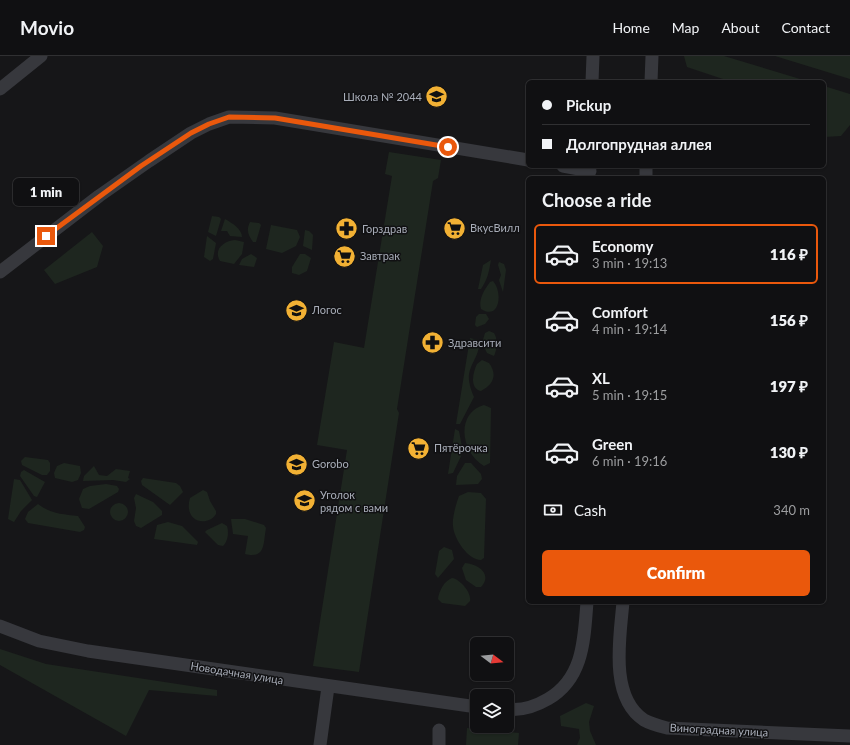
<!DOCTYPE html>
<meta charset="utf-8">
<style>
:root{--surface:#101012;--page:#1e1e20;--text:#f1f3f6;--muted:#9c9d9f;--line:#303032;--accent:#ea580c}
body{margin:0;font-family:Lato,sans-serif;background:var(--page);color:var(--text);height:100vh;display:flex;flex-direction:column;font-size:15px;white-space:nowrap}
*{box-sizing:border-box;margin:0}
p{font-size:13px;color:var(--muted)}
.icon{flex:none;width:22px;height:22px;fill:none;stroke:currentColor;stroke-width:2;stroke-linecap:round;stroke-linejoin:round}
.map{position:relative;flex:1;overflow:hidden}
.sheet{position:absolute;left:526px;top:120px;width:300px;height:428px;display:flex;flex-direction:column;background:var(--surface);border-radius:6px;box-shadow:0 1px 3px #0004,0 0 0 1px var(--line)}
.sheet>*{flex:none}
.guide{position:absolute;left:526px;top:24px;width:300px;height:88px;border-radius:6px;box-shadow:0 1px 3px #0004,0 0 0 1px var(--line);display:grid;align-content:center;height:88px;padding:0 16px;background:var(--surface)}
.needle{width:26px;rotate:106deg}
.fabs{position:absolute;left:470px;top:581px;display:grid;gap:8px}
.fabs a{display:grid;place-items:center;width:44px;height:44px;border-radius:6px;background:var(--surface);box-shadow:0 1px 3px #0004,0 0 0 1px var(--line);font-size:20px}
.end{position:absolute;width:18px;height:18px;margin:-9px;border:5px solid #ea580c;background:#fff;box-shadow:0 0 0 2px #fff}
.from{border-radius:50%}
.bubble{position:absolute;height:28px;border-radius:6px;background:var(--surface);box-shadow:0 1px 3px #0004,0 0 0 1px var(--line);font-size:13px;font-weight:800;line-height:28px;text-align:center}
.guide b{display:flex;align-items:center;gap:14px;height:38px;font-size:15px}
.guide b+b{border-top:1px solid var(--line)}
.guide i{width:10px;height:10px;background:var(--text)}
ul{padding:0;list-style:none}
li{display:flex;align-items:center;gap:12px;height:60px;margin:0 8px 6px;padding:0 8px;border:2px solid transparent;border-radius:6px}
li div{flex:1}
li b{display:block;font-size:15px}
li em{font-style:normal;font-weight:800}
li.selected{border-color:var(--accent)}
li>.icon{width:36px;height:36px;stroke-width:1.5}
h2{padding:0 16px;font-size:18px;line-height:48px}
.pay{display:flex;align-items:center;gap:10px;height:44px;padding:0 16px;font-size:15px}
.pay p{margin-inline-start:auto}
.button{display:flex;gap:8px;margin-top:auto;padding:8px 16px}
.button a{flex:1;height:46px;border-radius:6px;background:var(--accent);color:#fff;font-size:16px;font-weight:800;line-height:46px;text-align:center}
header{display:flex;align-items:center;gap:24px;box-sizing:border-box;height:56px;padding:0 20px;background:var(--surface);border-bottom:1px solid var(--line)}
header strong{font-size:19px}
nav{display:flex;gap:22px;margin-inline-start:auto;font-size:14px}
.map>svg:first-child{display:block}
.green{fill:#1e261f}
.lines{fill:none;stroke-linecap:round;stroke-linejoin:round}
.minor{stroke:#37383d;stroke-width:13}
.route{stroke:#ea580c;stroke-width:5}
.labels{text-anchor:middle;stroke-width:3;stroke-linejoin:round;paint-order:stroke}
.poi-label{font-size:11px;fill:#a8adb8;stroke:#111113;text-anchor:start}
.street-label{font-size:11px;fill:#a8adb8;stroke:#111113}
</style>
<header>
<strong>Movio</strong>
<nav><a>Home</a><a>Map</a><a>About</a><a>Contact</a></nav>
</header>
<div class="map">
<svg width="850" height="689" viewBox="0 0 850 689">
<rect width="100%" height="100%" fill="#161618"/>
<path class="green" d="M684,0H724L810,26H732L687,11Z
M775,0H850V23Z
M824,30L850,38V69L841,80L824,81Z
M389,96L441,104L438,122L433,125L397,353L399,357L359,616L313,610L347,394L317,389L334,286L364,292L392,120L385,118Z
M212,160L219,161L221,163L216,180L208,176Z
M225,163C232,167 242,173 242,181L230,180L227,175H221Z
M250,166L259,167L261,169L256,186H253C248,179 246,174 250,166Z
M271,169L297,174L300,181L296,190L282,197L266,193Z
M305,174L309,175L313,179L312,194L303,190Z
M92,176L103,190L97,211L55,228L44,214Z
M207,180L216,187L213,203L210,205L204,201Z
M235,184L244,186L242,198L234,208L220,205C213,193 224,185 235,184Z
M251,198L257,202L254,211L239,209L242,203Z
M300,198H305L311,202L307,215L299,219L292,217V211Z
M491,204C489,215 488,223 481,233H478L483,209Z
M499,206L504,208L506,214L503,236L499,224L501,219L498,209Z
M493,225C503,236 500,265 481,253C478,243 485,233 490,226Z
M479,258H486L489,263L485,268L477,271L475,269L476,261Z
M489,275L494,277C498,283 497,294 494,300L487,297L482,287L485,277Z
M470,282L478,284C482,296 471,306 469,318C468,325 471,334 474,341L460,368H456Z
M482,304L489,307C498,319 493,329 481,335C469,332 473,316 477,308Z
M484,349L491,352L490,407L484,410C461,397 455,357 484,349Z
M455,373L459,375L463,396L453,417L448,418Z
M25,401L48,404L50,407V415L47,419H42L22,409L21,405Z
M64,407L80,410L81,417L78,424L72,426L55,422L54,417L57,410Z
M465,407H471L481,418L482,423L478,428L456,429L457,420Z
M94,410L99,419L107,420L116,413L130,415L128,422L130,423L126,426L113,424L83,425L84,420Z
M24,414L45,426L37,441L34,440L20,420L21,416Z
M143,422L176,427L180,430L183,436L170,449L142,429L141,425Z
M14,423L20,424L32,444L21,455L14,466L8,463Z
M106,428L117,430L119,433L118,436L89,453L82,452L79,443L83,433L90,430Z
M203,434L207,436L210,445L216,455V458C208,471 183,467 190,442Z
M468,436L481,437L486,443L484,502L481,504C468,504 454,483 453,470C452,462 456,448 459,440Z
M136,438L153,446L162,455V459L141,472L136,470L134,465L136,452L134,442Z
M110 456a9 9 0 1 1 18 0a9 9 0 1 1-18 0Z
M38,448C51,458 62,458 78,460L85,471L84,474L80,476L28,467L25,463L28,456Z
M231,463H245L264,469L266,472C263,488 266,503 245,498L248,480L233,478Z
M168,466L182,470L198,486L197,489L154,483L157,469Z
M222,467L227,470C229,476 228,486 223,490L218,489L205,476L207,474Z
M444,491L452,494L454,503L438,522L435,518L439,495Z
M465,507C478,508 493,518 481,531H476L466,524L462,512Z
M452,522C460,523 472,537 470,545L465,550L442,547L438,543C439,535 444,525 452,522Z
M0,593L46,608L217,634V640L149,634L126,680L0,609Z
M586,647L594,650L589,666L590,675L596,689H577L580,682L579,673L561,670L560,660Z
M467,672L519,677L518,689H466Z"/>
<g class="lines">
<path class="minor" d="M592,26L593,0
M651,26L652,0
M0,33L41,0
M563,110L590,115
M646,122V110
M0,216L99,140L149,105L191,77L209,68L229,61L275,62L528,104
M623,546C620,581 609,641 644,664C651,668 659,670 667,672L850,680
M0,570L39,585L88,595L477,651
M507,653C521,655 536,650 548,643C584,622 584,583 587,546
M320,689L328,631
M439,689V674"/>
</g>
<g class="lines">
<path class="route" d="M46,180L141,110L191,77L209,68L229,61L275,62L448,91"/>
</g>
<defs>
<symbol id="school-disc" viewBox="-11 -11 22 22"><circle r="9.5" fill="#f2b134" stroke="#111113"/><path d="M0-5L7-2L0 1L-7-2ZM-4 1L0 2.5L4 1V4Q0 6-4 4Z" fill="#111"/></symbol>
<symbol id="supermarket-disc" viewBox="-11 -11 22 22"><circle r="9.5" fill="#f2b134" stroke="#111113"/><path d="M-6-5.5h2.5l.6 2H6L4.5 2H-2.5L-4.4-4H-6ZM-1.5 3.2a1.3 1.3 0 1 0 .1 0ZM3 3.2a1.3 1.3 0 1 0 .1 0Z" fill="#111"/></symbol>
<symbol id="pharmacy-disc" viewBox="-11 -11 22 22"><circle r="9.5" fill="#f2b134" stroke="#111113"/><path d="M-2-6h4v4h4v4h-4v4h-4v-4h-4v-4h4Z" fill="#111"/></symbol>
</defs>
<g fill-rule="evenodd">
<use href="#school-disc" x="424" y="28" width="25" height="25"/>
<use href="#supermarket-disc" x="442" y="160" width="25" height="25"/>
<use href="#pharmacy-disc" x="334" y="160" width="25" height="25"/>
<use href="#supermarket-disc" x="332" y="188" width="25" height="25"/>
<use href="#school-disc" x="284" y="242" width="25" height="25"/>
<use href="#pharmacy-disc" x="420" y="274" width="25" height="25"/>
<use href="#supermarket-disc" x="406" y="380" width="25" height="25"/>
<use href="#school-disc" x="284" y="396" width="25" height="25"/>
<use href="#school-disc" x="292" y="432" width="25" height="25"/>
</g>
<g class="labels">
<g class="poi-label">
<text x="422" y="45" text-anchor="end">Школа № 2044</text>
<text x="470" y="176">ВкусВилл</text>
<text x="362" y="177">Горздрав</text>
<text x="360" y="204">Завтрак</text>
<text x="312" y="258">Логос</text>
<text x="448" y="291">Здравсити</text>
<text x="434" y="396">Пятёрочка</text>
<text x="312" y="412">Gorobo</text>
<text x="320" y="443">Уголок<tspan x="320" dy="13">рядом с вами</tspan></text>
</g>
<g class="street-label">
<text transform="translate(237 617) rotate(9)" y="4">Новодачная улица</text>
<text transform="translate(719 674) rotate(3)" y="4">Виноградная улица</text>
</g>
</g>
</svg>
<div class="fabs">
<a><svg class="needle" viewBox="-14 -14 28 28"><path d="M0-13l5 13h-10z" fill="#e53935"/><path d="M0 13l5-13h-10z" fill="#9c9d9f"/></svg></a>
<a><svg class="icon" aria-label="layers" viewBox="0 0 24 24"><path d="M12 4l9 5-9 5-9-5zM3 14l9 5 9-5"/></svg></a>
</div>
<i class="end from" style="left:448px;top:91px"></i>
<i class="end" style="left:46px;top:180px"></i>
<div class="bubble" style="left:13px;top:122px;width:66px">1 min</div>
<div class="guide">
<b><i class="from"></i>Pickup</b>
<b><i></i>Долгопрудная аллея</b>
</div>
<section class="sheet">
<h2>Choose a ride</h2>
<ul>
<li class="selected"><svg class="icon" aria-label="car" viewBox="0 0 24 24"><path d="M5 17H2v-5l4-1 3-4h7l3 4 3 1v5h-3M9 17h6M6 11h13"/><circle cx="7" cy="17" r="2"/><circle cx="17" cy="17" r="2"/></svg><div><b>Economy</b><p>3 min · 19:13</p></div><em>116 ₽</em></li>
<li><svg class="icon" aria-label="car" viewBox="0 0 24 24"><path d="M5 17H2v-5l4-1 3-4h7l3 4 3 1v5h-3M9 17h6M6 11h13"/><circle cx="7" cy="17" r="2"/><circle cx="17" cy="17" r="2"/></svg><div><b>Comfort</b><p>4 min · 19:14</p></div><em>156 ₽</em></li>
<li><svg class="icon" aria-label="car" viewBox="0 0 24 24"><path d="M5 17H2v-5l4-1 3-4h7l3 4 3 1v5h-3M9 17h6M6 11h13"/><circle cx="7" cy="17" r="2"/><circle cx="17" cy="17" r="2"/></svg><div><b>XL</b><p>5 min · 19:15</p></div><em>197 ₽</em></li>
<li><svg class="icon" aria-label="car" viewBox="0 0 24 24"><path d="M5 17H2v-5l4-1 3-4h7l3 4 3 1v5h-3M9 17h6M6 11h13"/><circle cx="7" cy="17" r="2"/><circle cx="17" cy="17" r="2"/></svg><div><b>Green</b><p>6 min · 19:16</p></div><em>130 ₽</em></li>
</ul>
<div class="pay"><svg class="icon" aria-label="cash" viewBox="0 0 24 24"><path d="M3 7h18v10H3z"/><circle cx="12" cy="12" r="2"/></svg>Cash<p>340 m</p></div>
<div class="button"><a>Confirm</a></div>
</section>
</div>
